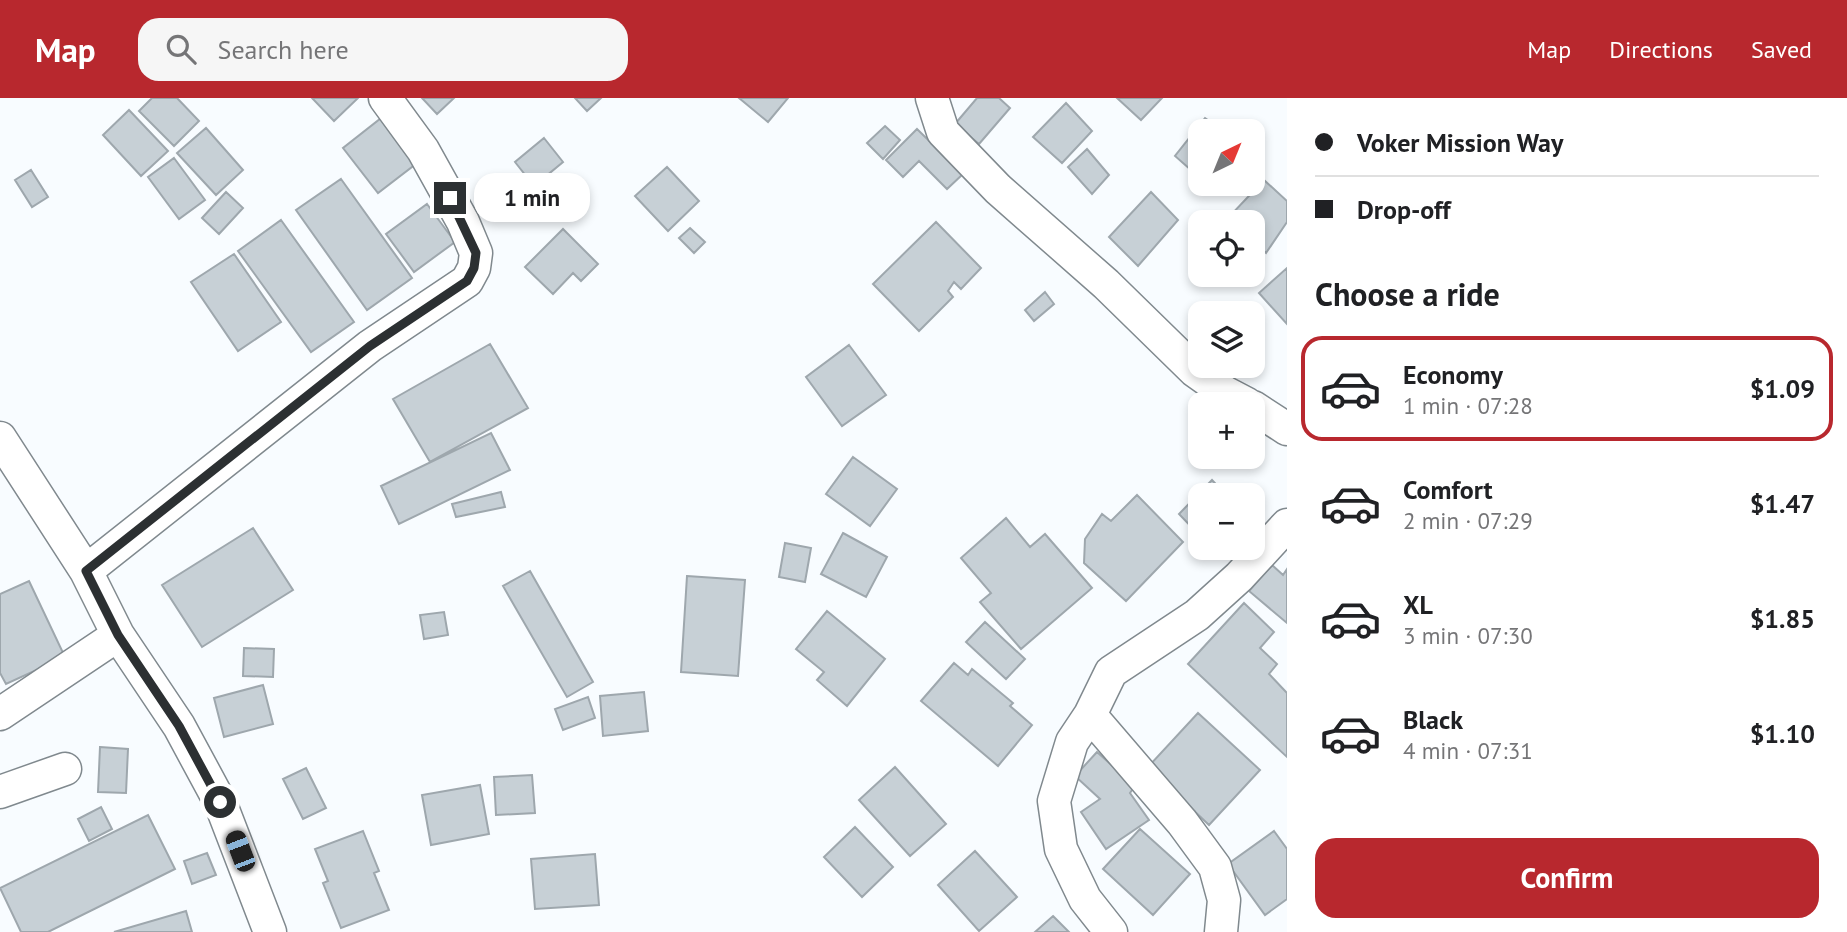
<!DOCTYPE html>
<meta charset="utf-8">
<style>
:root{--surface:#fff;--page:#f6f6f6;--text:#202124;--muted:#757577;--line:#e0e0e0;--accent:#b8282e}
body{margin:0;font-family:"PT Sans",sans-serif;background:var(--page);color:var(--text);height:100vh;display:flex;flex-direction:column;font-size:26px;white-space:nowrap}
*{box-sizing:border-box;margin:0}
p{font-size:23px;color:var(--muted)}
.icon{flex:none;width:38px;height:38px;fill:none;stroke:currentColor;stroke-width:2;stroke-linecap:round;stroke-linejoin:round}
.map{position:relative;flex:1;overflow:hidden}
.details{display:flex;flex-direction:column;background:var(--surface);width:560px}
.details>*{flex:none}
.banner{display:grid;align-content:center;height:154px;padding:0 28px;background:var(--surface)}
.needle{width:46px;rotate:43deg}
.controls{position:absolute;left:1188px;top:21px;display:grid;gap:14px}
.controls a{display:grid;place-items:center;width:77px;height:77px;border-radius:14px;background:var(--surface);box-shadow:0 4px 10px #0003;font-size:35px}
.end{position:absolute;width:32px;height:32px;margin:-16px;border:9px solid #2c3032;background:#fff;box-shadow:0 0 0 4px #fff}
.from{border-radius:50%}
.bubble{position:absolute;height:49px;border-radius:21px;background:var(--surface);box-shadow:0 4px 10px #0003;font-size:23px;font-weight:800;line-height:49px;text-align:center}
.car{position:absolute;width:21px;height:42px;margin:-21px -10px;border-radius:9px;box-shadow:0 0 5px 2px #0007;background:linear-gradient(#222 24%,#8ab4d8 0 40%,#222 0 76%,#8ab4d8 0 86%,#222 0)}
.banner b{display:flex;align-items:center;gap:24px;height:66px;font-size:26px}
.banner b+b{border-top:2px solid var(--line)}
.banner i{width:18px;height:18px;background:var(--text)}
ul{padding:0;list-style:none}
li{display:flex;align-items:center;gap:21px;height:105px;margin:0 14px 10px;padding:0 14px;border:4px solid transparent;border-radius:21px}
li div{flex:1}
li b{display:block;font-size:26px}
li em{font-style:normal;font-weight:800}
li.selected{border-color:var(--accent)}
li>.icon{width:63px;height:63px;stroke-width:1.5}
h2{padding:0 28px;font-size:32px;line-height:84px}
.action{display:flex;gap:14px;margin-top:auto;padding:14px 28px}
.action a{flex:1;height:80px;border-radius:21px;background:var(--accent);color:#fff;font-size:28px;font-weight:800;line-height:80px;text-align:center}
header{display:flex;align-items:center;gap:42px;box-sizing:border-box;height:98px;padding:0 35px;background:var(--accent);color:#fff}
header strong{font-size:33px}
nav{display:flex;gap:38px;margin-inline-start:auto;font-size:24px}
.search{width:490px;height:63px;background:var(--page);display:flex;align-items:center;gap:18px;box-sizing:border-box;padding:0 24px;border-radius:21px;color:var(--muted);font-size:26px}
main{display:flex;flex:1;min-height:0}
.map>svg:first-child{display:block}
.building{fill:#c7d0d6;stroke:#9ea7ad;stroke-width:2}
.lines{fill:none;stroke-linecap:round;stroke-linejoin:round}
.minor-casing{stroke:#80898e;stroke-width:35}
.minor{stroke:#fff;stroke-width:32}
.route{stroke:#2c3032;stroke-width:9}
</style>
<header>
<strong>Map</strong>
<div class="search"><svg class="icon" aria-label="search" viewBox="0 0 24 24"><circle cx="10" cy="10" r="6"/><path d="M15 15l6 6"/></svg>Search here</div>
<nav><a>Map</a><a>Directions</a><a>Saved</a></nav>
</header>
<main>
<div class="map">
<svg width="1287" height="834" viewBox="0 0 1287 834">
<rect width="100%" height="100%" fill="#f8fcff"/>
<path class="building" d="M152,0H177L199,23L174,48L139,13Z
M312,0H358L334,23Z
M422,0H454L437,16Z
M575,0H601L587,13Z
M739,0H788L768,24Z
M977,0H999L1010,10L979,46L955,26Z
M1117,0H1162L1141,22Z
M1066,5L1092,33L1062,65L1033,39Z
M129,12L168,53L141,78L103,37Z
M385,17L421,62L378,95L343,50Z
M1205,20L1223,33H1200V80L1175,58Z
M885,28L900,42L883,61L867,45Z
M206,30L243,72L216,97L177,55Z
M917,31L963,76L947,91L919,63L903,79L886,62Z
M544,40L563,64L534,88L515,64Z
M1087,51L1109,77L1092,96L1068,69Z
M174,60L205,102L179,121L148,79Z
M667,69L699,103L668,133L635,98Z
M31,72L48,99L32,109L15,82Z
M341,81L412,180L367,212L296,112Z
M1264,82L1287,103V124L1266,155L1253,142V124H1234L1228,120Z
M226,94L243,110L219,136L202,120Z
M1151,94L1178,122L1138,168L1109,139Z
M427,106L455,144L414,174L386,136Z
M281,122L354,224L311,254L238,153Z
M936,124L981,170L961,191L954,184L948,193L953,199L919,233L873,186Z
M690,130L705,144L694,155L679,140Z
M563,131L598,166L581,183L573,175L553,196L525,169Z
M234,156L281,224L238,253L191,184Z
M1287,170V226L1259,195Z
M1045,194L1054,206L1034,223L1025,212Z
M490,246L528,310L430,364L393,301Z
M849,247L886,297L842,328L806,279Z
M491,335L510,372L399,426L381,388Z
M853,359L897,391L870,428L826,396Z
M1212,382L1226,397H1200V438L1179,416Z
M501,394L505,409L456,419L452,406Z
M1137,397L1183,444L1126,503L1084,465L1085,441L1102,416L1111,423Z
M1006,420L1030,449L1045,436L1092,490L1021,551L980,504L991,495L961,460Z
M253,430L293,492L202,549L162,487Z
M843,435L887,459L866,499L821,476Z
M785,445L811,450L805,484L779,479Z
M1272,467L1283,477L1287,471V525L1249,493Z
M530,473L593,584L567,599L503,488Z
M687,478L745,482L738,578L681,574Z
M29,483L65,559L6,586L0,575V496Z
M1244,505L1274,534L1260,550L1277,566L1269,576L1287,595V659L1188,566Z
M827,513L885,561L847,608L817,582L824,574L796,551Z
M444,514L448,537L424,541L420,517Z
M985,524L1025,561L1006,581L966,544Z
M244,550L274,551L273,579L243,578Z
M954,565L968,577L972,571L1013,605L1010,608L1032,627L998,668L921,603Z
M263,587L273,626L224,639L214,600Z
M644,594L648,633L603,638L600,598Z
M588,599L595,620L563,632L555,611Z
M1198,615L1260,672L1209,727L1148,669Z
M100,649L128,651L126,695L98,694Z
M1097,654L1135,688L1130,695L1149,722L1106,751L1081,714L1100,701L1075,678Z
M895,669L946,726L910,758L859,702Z
M306,670L326,710L303,721L283,681Z
M532,677L535,715L496,717L494,679Z
M480,687L489,736L431,747L422,697Z
M101,709L112,731L89,743L78,721Z
M148,717L175,771L48,834H21L0,790Z
M855,729L893,769L862,799L824,759Z
M1140,731L1190,776L1153,817L1103,771Z
M363,733L379,773L374,775L389,812L341,830L323,785L328,783L315,751Z
M1274,733L1287,751V801L1265,817L1228,766Z
M975,753L1017,799L979,833L938,787Z
M207,755L216,777L192,786L184,763Z
M595,756L599,807L535,811L531,761Z
M186,813L192,834H114Z
M1053,818L1069,834H1035Z"/>
<g class="lines">
<defs>
<path id="minor" d="M932,0L943,34L998,91L1106,186L1195,273L1226,295L1247,306
M1253,309L1287,331
M0,340L86,473L118,537L179,628L220,704L270,834
M86,473L370,248L467,183L474,170L476,155L463,124L423,52L385,0
M0,616L118,537
M1090,617L1182,724L1215,769L1224,802L1221,834
M0,694L65,671
M1111,834L1085,801L1061,751L1054,703L1072,644L1090,617L1111,574L1197,517L1239,479L1287,427"/>
</defs>
<use href="#minor" class="minor-casing"/>
<use href="#minor" class="minor"/>
</g>
<g class="lines">
<path class="route" d="M220,704L179,628L118,537L86,473L370,248L467,183L474,170L476,155L450,100"/>
</g>
</svg>
<div class="controls">
<a><svg class="needle" viewBox="-14 -14 28 28"><path d="M0-13l5 13h-10z" fill="#e53935"/><path d="M0 13l5-13h-10z" fill="#757577"/></svg></a>
<a><svg class="icon" aria-label="locate" viewBox="0 0 24 24"><circle cx="12" cy="12" r="6"/><path d="M12 2v4M12 18v4M2 12h4M18 12h4"/></svg></a>
<a><svg class="icon" aria-label="layers" viewBox="0 0 24 24"><path d="M12 4l9 5-9 5-9-5zM3 14l9 5 9-5"/></svg></a>
<a>+</a>
<a>−</a>
</div>
<i class="end from" style="left:220px;top:704px"></i>
<i class="end" style="left:450px;top:100px"></i>
<div class="bubble" style="left:474px;top:75px;width:116px">1 min</div>
<i class="car" style="left:240px;top:753px;rotate:339deg"></i>
</div>
<section class="details">
<div class="banner">
<b><i class="from"></i>Voker Mission Way</b>
<b><i></i>Drop-off</b>
</div>
<h2>Choose a ride</h2>
<ul>
<li class="selected"><svg class="icon" aria-label="car" viewBox="0 0 24 24"><path d="M5 17H2v-5l4-1 3-4h7l3 4 3 1v5h-3M9 17h6M6 11h13"/><circle cx="7" cy="17" r="2"/><circle cx="17" cy="17" r="2"/></svg><div><b>Economy</b><p>1 min · 07:28</p></div><em>$1.09</em></li>
<li><svg class="icon" aria-label="car" viewBox="0 0 24 24"><path d="M5 17H2v-5l4-1 3-4h7l3 4 3 1v5h-3M9 17h6M6 11h13"/><circle cx="7" cy="17" r="2"/><circle cx="17" cy="17" r="2"/></svg><div><b>Comfort</b><p>2 min · 07:29</p></div><em>$1.47</em></li>
<li><svg class="icon" aria-label="car" viewBox="0 0 24 24"><path d="M5 17H2v-5l4-1 3-4h7l3 4 3 1v5h-3M9 17h6M6 11h13"/><circle cx="7" cy="17" r="2"/><circle cx="17" cy="17" r="2"/></svg><div><b>XL</b><p>3 min · 07:30</p></div><em>$1.85</em></li>
<li><svg class="icon" aria-label="car" viewBox="0 0 24 24"><path d="M5 17H2v-5l4-1 3-4h7l3 4 3 1v5h-3M9 17h6M6 11h13"/><circle cx="7" cy="17" r="2"/><circle cx="17" cy="17" r="2"/></svg><div><b>Black</b><p>4 min · 07:31</p></div><em>$1.10</em></li>
</ul>
<div class="action"><a>Confirm</a></div>
</section>
</main>
